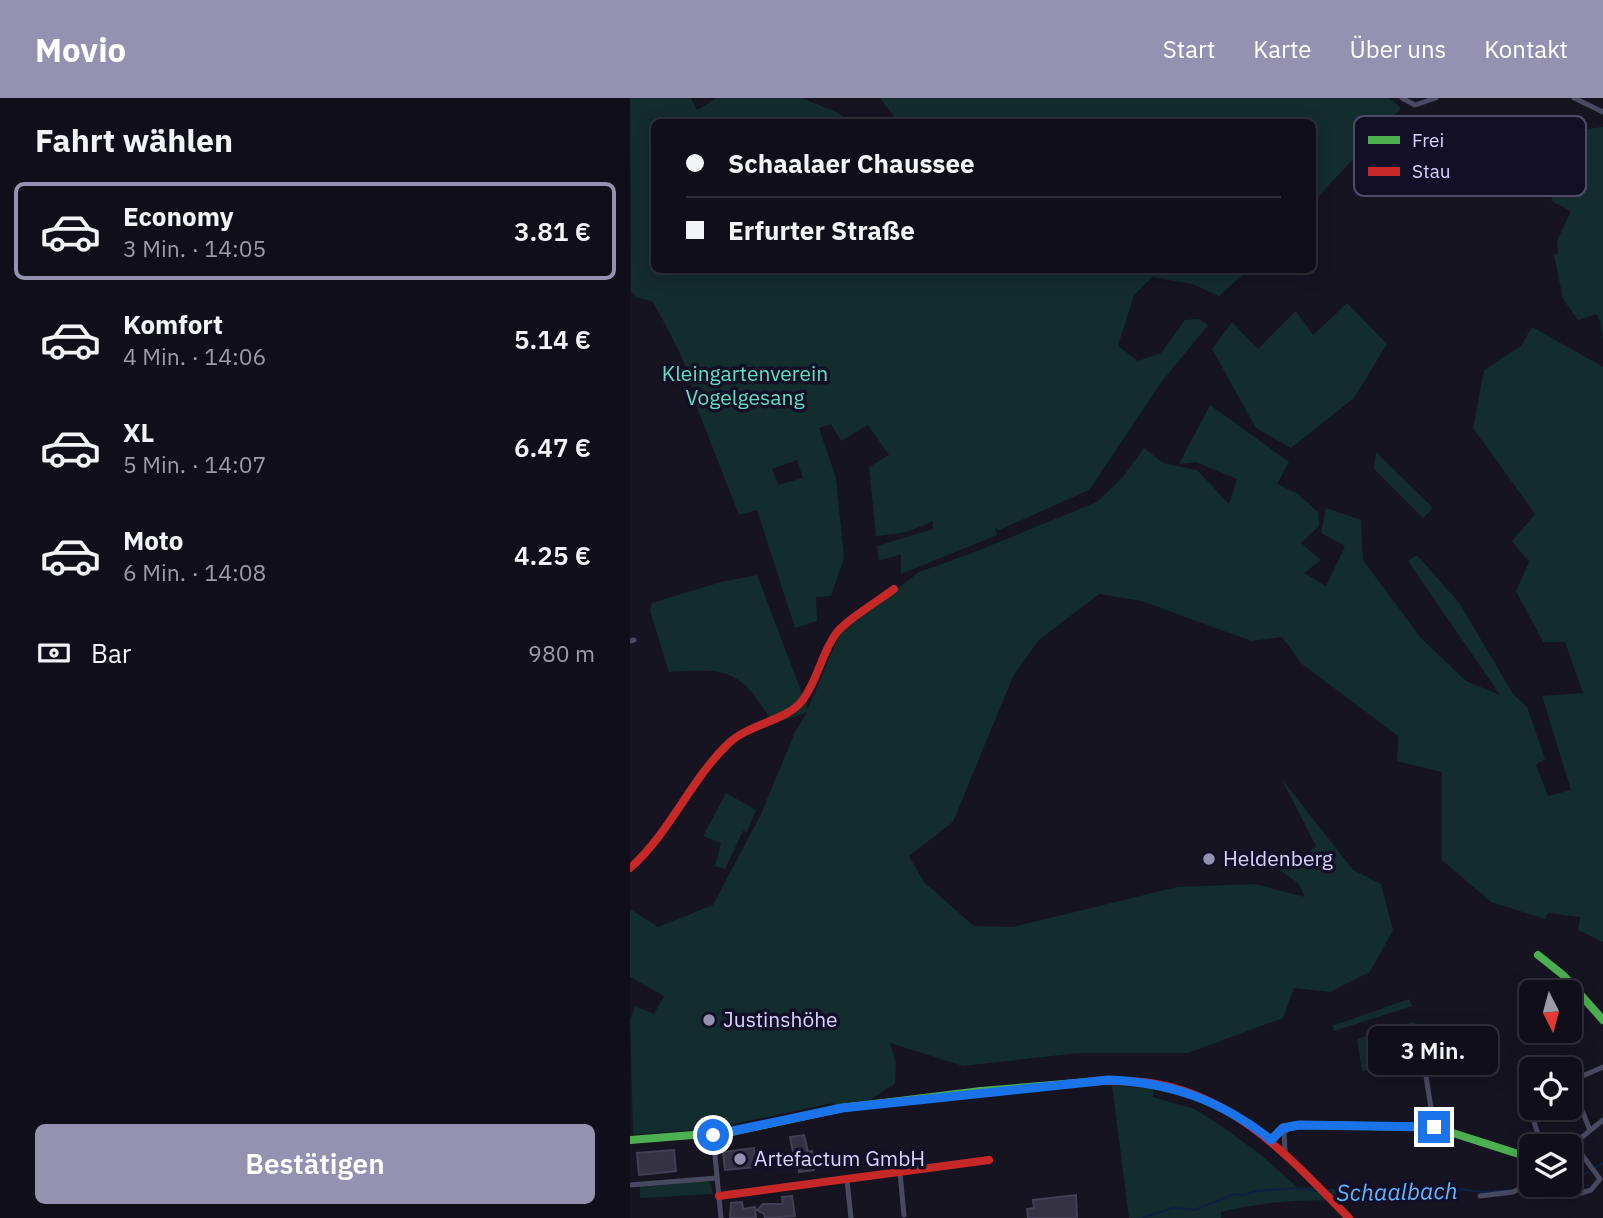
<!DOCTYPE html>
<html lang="de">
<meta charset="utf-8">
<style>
:root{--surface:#100f19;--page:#1e1d26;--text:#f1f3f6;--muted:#9c9ca2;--line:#302f38;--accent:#9591b1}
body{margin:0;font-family:"IBM Plex Sans",sans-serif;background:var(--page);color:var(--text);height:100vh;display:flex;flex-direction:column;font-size:26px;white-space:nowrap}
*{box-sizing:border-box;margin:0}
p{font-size:23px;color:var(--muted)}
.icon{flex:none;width:38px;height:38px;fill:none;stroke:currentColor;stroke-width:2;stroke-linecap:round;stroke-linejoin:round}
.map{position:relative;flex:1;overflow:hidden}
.drawer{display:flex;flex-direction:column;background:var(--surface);width:630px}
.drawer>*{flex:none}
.banner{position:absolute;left:21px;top:21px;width:665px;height:154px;border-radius:10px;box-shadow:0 4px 18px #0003,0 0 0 2px var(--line);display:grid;align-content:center;height:154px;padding:0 35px;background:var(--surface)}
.needle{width:46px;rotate:174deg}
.buttons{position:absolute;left:889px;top:882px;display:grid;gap:14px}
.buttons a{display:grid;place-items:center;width:63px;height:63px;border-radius:10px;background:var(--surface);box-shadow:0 4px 18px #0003,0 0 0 2px var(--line);font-size:35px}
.end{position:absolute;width:32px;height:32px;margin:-16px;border:9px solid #1a73e8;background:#fff;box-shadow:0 0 0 4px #fff}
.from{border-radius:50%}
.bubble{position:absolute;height:49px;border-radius:10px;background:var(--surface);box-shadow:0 4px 18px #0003,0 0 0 2px var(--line);font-size:23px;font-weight:600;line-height:49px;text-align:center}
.banner b{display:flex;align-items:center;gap:24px;height:66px;font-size:26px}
.banner b+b{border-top:2px solid var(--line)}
.banner i{width:18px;height:18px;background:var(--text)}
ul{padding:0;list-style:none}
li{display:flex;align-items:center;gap:21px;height:98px;margin:0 14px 10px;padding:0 21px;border:4px solid transparent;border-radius:10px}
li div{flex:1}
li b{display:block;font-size:26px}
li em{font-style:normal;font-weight:600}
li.on{border-color:var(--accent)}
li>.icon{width:63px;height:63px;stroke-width:1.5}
h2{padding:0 35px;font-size:32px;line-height:84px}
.pay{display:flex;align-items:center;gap:18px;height:77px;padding:0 35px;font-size:26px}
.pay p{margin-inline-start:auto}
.primary-button{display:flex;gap:14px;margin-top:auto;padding:14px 35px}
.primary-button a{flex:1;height:80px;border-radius:10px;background:var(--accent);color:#fff;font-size:28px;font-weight:600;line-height:80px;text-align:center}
header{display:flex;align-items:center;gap:42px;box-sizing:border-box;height:98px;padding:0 35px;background:var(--accent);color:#fff}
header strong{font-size:33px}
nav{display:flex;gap:38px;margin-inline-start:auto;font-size:24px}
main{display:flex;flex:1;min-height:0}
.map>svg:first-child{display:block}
.green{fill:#132c2d;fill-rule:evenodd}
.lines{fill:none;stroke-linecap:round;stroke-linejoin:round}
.stream{stroke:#0d2144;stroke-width:2}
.building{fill:#343243;stroke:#433f54;stroke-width:2}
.street{stroke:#4a4962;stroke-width:5}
.fast{stroke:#4caf50;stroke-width:8}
.jam{stroke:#c62828;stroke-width:8}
.route{stroke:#1a73e8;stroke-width:9}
.poi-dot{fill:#9591b1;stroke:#130f26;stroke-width:2.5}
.labels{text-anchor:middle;stroke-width:7;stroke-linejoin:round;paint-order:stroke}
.park-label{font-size:21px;fill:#5fe0c0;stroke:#130f26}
.poi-label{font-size:21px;fill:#d9d4ff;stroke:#130f26;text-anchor:start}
.water-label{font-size:23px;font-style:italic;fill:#62b6ff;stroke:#130f26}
.key{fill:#130f26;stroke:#4e4a67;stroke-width:2}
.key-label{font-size:19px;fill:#d9d4ff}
</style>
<header>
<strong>Movio</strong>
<nav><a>Start</a><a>Karte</a><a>Über uns</a><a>Kontakt</a></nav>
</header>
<main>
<section class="drawer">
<h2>Fahrt wählen</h2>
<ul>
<li class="on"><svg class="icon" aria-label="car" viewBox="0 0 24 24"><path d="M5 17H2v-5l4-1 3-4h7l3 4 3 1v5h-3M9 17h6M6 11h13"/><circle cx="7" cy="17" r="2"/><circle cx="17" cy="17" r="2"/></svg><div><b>Economy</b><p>3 Min. · 14:05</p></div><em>3.81 €</em></li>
<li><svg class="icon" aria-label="car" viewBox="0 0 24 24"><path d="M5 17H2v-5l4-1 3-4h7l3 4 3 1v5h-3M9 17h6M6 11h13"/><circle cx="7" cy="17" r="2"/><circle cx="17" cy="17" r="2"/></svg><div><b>Komfort</b><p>4 Min. · 14:06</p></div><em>5.14 €</em></li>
<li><svg class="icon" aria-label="car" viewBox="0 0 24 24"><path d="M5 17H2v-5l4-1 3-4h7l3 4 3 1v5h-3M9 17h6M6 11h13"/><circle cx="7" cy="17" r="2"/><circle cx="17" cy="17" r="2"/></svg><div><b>XL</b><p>5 Min. · 14:07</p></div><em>6.47 €</em></li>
<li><svg class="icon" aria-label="car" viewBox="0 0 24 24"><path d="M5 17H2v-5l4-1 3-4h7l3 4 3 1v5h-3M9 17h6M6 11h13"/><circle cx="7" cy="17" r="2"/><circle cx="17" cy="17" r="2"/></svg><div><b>Moto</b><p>6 Min. · 14:08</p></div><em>4.25 €</em></li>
</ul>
<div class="pay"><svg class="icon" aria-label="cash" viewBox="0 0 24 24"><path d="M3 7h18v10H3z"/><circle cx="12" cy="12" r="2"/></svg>Bar<p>980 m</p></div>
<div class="primary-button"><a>Bestätigen</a></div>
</section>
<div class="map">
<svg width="973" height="1120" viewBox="0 0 973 1120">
<rect width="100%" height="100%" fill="#161421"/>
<path class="green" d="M0,0H61L67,12L87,0H171L209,15L218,24H24V172H618L589,198L562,186L522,179L504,197L488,248L508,263L531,255L555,222L569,221L578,227L530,286L459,392L369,432L365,430L367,437L271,476V456L249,463L247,448L303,431V423L278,434L246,438L239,369L259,357L238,327L211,343L201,326L189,330L206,380L214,460L201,498L186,499L187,523L165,530L127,412L109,417L64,302C67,281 34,225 23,204L6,199L1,193ZM167,362L173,380L148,387L142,371Z
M250,0H759L771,10L683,104L682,24H268Z
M973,29V241L971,225L966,216L948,222L933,201L924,157L928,155L927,143L941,113L921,103L948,32Z
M717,205L757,246L724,300L661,350L626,330L582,251L602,224L628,251L666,213L683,237Z
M902,229L973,269V844L948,832L950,819L918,815L915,821L861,804L812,762V674L767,663L768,638L672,566L652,539L621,543L512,503L469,496L409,542L384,576L323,724L279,758L294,784L344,828L383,829L547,789L625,786L675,799L668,785L647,770L669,762L686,748L651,680L723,772L751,786L763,832L740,874L700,894L664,890L653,920L558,955H448L333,968L260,945L266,965L265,985L239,1003L204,1008L203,1005L85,1030L3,1037L0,922L5,908L24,916L34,898L0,879V811L28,829L83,807L131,716L165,634L177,614L155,622H141C109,570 97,571 39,574L20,513L22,505L91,484L127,477L178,611L210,535L289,474L342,455L467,404L492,380L514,350L533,365L567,372L599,406L607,381L566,364L549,366L580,307L659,364L647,386L668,396L688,414L689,428L671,445L691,462L674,475L696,488L715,448L691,435L696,410L731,422L733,462L791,540L836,583L870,597L778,463L787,457L830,506L883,596L897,609L915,661L906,667L918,698L941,692L912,598L953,595L935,544H913L886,493L899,464L882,443L905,416L843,330L854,272L891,248Z
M746,354L803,410L793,420L744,371Z
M96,695L126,712L117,734L113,733L95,771L85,768L91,745L73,738Z
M779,901L782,908L704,933L702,928Z
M784,924L792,963L732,973L727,941Z
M482,987L523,991V999L564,1011L587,1025L630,1056L667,1089L733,1093L734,1104C681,1100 643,1102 591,1114V1120H499Z
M74,1083L81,1085L83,1096L10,1100V1088Z"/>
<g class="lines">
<path class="stream" d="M965,1070L973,1065
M887,1093C924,1106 931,1091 960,1073
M703,1097L717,1099L828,1091L852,1094L882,1092
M513,1120L543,1110L565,1112L604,1096L614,1097L626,1093L669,1090L687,1093"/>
</g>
<path class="building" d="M174,1037L178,1054L182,1053L184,1072L169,1074L168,1059H164L160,1039Z
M124,1050L126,1069L95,1072L93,1054Z
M44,1052L46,1073L9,1077L7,1055Z
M446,1097L447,1120H398L397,1111L404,1110L403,1102Z
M162,1098L165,1118L135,1120L134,1116L127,1112L133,1106H153L152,1099Z
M112,1104L113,1111L125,1109L126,1120H100L101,1105Z"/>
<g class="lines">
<path class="street" d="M772,0L785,7L806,0
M944,0L973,14
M0,543L4,542
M793,959L804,1029
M891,985L912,1048
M960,1032L941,986L943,982L973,969
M83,1037L91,1120
M944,1046L970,1081L961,1092L944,1097
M940,1049L973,1022
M655,1052L654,1036L659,1028
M270,1075L274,1117
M217,1082L221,1120
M0,1087L87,1080
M850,1098L883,1094L901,1085"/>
<path class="fast" d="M908,857L933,877L973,922
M0,1042L101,1034L212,1010L351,993L470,983
M641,1042L653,1030L669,1027L804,1029L901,1060"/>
<path class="jam" d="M0,770C40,735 60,682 99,645C119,626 156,623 172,603C187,584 191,557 205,537C214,523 250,502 264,491
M470,983C484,983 499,983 513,984C601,993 661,1061 719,1120
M89,1098L359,1062"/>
</g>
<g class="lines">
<path class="route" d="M83,1037L212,1010L478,982C541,984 592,1003 641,1042L653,1030L669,1027L804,1029"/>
</g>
<g class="poi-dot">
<circle cx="579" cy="761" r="7"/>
<circle cx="79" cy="922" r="7"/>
<circle cx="110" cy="1061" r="7"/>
</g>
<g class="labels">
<g class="park-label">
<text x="115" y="283">Kleingartenverein<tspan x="115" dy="24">Vogelgesang</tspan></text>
</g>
<g class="poi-label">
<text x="593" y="768">Heldenberg</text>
<text x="93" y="929">Justinshöhe</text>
<text x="124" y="1068">Artefactum GmbH</text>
</g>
<g class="water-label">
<text transform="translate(767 1094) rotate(-1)" y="8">Schaalbach</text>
</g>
</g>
<rect x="724" y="18" width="232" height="80" rx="10" class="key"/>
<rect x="738" y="38" width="32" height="8" fill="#4caf50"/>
<rect x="738" y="69" width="32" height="9" fill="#c62828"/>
<g class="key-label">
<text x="782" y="49">Frei</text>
<text x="782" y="80">Stau</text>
</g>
</svg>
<div class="buttons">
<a><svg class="needle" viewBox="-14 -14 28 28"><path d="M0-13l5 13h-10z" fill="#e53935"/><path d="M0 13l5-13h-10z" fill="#9c9ca2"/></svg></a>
<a><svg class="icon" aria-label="locate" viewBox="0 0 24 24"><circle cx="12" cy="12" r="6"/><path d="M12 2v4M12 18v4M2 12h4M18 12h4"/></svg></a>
<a><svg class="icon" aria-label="layers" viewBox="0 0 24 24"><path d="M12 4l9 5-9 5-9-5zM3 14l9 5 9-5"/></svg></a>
</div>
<i class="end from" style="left:83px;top:1037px"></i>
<i class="end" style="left:804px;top:1029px"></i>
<div class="bubble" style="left:738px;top:928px;width:130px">3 Min.</div>
<div class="banner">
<b><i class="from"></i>Schaalaer Chaussee</b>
<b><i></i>Erfurter Straße</b>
</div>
</div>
</main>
